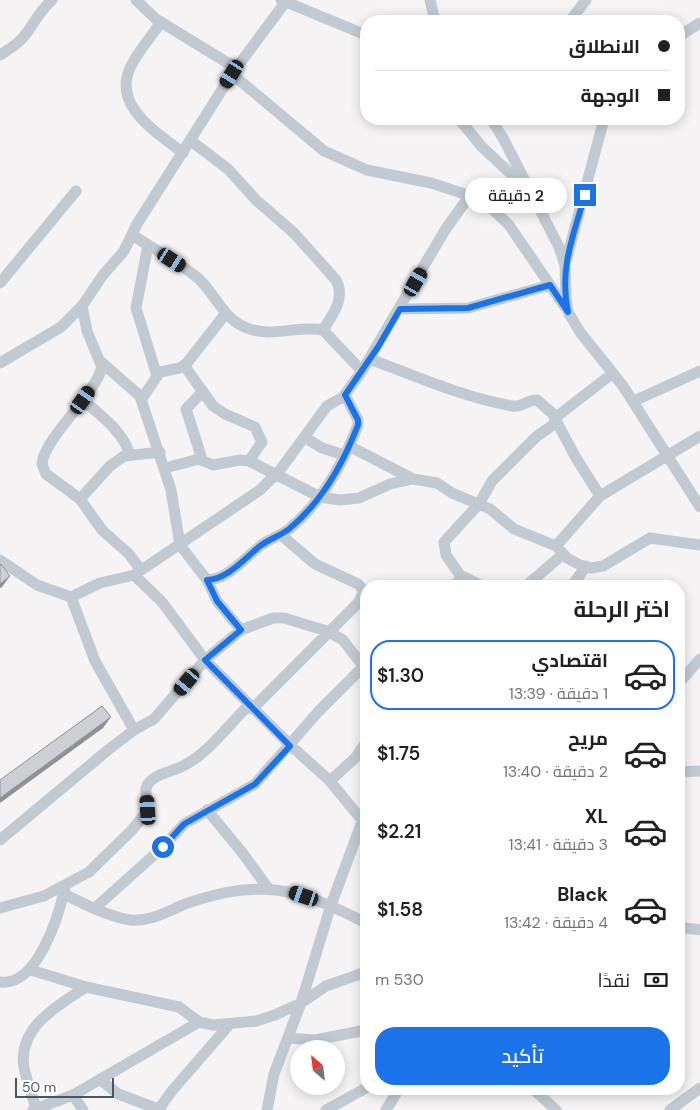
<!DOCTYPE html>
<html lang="ar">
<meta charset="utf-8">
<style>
:root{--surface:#fff;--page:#f6f6f6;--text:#202124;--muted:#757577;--line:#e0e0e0;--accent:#1a73e8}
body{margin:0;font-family:"DM Sans",Cairo,sans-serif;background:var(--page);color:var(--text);direction:rtl;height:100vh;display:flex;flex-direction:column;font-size:19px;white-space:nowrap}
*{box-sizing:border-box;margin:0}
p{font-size:16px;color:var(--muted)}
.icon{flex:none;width:28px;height:28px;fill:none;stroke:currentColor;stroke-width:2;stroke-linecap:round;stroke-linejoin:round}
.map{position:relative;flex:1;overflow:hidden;direction:ltr}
.panel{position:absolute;left:360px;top:580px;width:325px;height:515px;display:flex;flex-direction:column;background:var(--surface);border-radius:20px;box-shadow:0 2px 12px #0003;direction:rtl}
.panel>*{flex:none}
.top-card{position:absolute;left:360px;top:15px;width:325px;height:110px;border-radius:20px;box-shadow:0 2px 12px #0003;direction:rtl;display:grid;align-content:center;height:110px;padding:0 15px;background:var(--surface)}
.needle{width:32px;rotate:332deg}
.controls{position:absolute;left:290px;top:1040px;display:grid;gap:10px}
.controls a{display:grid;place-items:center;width:55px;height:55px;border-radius:50%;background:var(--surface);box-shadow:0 2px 12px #0003;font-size:25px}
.scale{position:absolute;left:15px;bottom:12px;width:99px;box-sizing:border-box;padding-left:5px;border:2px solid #4a5661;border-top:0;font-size:14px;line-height:18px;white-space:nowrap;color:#4a5661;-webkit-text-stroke:4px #fff;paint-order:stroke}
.end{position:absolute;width:22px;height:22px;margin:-11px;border:6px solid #1a73e8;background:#fff;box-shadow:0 0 0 2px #fff}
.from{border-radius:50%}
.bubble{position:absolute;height:35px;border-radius:18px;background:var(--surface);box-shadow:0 2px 12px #0003;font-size:16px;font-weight:600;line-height:35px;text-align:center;direction:rtl}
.car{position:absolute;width:15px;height:30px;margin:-15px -8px;border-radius:6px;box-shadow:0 0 4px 1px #0007;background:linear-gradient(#222 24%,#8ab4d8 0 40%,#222 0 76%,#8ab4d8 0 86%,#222 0)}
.top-card b{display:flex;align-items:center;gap:18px;height:48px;font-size:19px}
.top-card b+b{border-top:1px solid var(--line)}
.top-card i{width:12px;height:12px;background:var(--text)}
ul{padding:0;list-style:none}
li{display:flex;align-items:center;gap:15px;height:70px;margin:0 10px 8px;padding:0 5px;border:2px solid transparent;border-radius:20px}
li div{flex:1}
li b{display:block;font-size:19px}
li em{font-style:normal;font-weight:600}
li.selected{border-color:var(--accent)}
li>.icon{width:45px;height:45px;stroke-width:1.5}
h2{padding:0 15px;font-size:22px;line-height:60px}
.pay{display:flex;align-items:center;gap:12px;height:55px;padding:0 15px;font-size:19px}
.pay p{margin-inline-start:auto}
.action{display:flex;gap:10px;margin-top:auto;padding:10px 15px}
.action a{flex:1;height:58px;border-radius:20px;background:var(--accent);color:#fff;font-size:20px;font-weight:600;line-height:58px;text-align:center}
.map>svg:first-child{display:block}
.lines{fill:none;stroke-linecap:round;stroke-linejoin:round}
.street{stroke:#c1cad2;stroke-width:11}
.shaded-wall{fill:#909195}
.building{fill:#cdcfd5;stroke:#909195}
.route{stroke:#1a73e8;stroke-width:6}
</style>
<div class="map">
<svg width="700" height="1110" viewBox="0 0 700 1110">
<rect width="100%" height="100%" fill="#f5f3f3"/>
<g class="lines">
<path class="street" d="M136,0L156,19L236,68
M281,0L366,35
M430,0L435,21
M570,21L586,0
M161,22C152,36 138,51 131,66C111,106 157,132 183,153
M679,36L700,23
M0,55C9,49 19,44 25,35C36,22 37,13 52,0
M232,74L324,151L367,170L431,183L483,200L509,225L565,307
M459,119L482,147L524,186
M491,119L503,138L559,247L565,265L566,298L568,312L580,332L623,386L700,507
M191,141L228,169L256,200L294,233L336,280C346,298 332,316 323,330
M132,235C154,249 179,262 199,279C216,295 223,319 247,328C271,338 298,325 323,330L362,371
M148,245L136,308L157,376
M565,265L604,119
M0,283L76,191
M82,306L87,331L102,367C94,397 44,438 42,464L46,474L80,499L102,530L129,554L141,570
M400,309L468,308L550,285
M370,359C417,377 463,397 512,406C522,408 528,399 537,400L552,413L576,458L600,496
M100,361L140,396L171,490L180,545L207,580L217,601L241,630
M0,363L61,327L82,306L103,275L124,251L137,224L232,74L287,0
M184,365L213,406L225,414L255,427L262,442L249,461
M83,400C101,416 123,431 130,455
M141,400L160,372L180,368L187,363L226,313
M634,401L700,371
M555,418L613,373
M304,437L322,448L344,455
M349,446L413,479L437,483L452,493L490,509L514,529L556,546L567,558L580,565L591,568L603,566L650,538L700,545
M202,459L186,409L203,391
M165,468L199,459L213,465L240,460L249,461L320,497L340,500L359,498L390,484L413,479
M80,499L110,466L124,456L160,452
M556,546L600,496L700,436
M0,560L37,585L71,597L100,583L134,575L260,490L280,470L327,406L343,397L362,371L445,230L470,195
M134,575L162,602L205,660L290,745L329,780L366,825
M207,580C227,580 245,558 260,546C269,539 280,536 289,529C322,502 343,464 358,425V420L345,395
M454,586L460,579V575
M482,586L460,575L446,555L444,542L479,504L492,481L536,437L557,422
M526,586L563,554
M572,586L586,566
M71,597L95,661L134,730
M679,683L700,659
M252,709L359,602L364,591L358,584L315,564L281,535
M679,772L700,771
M330,781L356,757L366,742
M207,810L241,851L268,888
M0,840L108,750L134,730L154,719L205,660L241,630L273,618H284L327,631L343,640L366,670
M64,894C82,903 111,918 131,920C152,922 169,910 188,903C262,878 298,888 366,923
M0,908L44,896L89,872L132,830L148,810C148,801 143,791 148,784C156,773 172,772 183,766C209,753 228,725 249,705
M95,908L163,847L184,824L255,784L318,712L366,664
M679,927L700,930
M31,970L86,987L179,1007L199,1022L213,1025L256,1021L275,1015L301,1003L326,986L366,972
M0,982C37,987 59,916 65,887
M288,1038L315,1040L366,1030
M101,1080L118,1094L161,1110
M533,1089L556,1110
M73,1095L83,1110
M36,1109C32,1095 27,1081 24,1068C17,1028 58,1005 86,987
M159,1109L171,1092L229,1025
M33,1110L73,1095L199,1022
M267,1110L274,1074L301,1003L331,905L366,811
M326,1110L366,1088
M386,1110L399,1089
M670,1110L700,1088"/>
</g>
<path class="shaded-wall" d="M10,576L2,587L0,588V584Z
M111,717L103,728L0,803V798Z"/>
<path class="building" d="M1,564L10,576L0,584V565Z
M102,706L111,717L0,798V780Z"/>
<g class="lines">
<path class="route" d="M163,847L184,824L255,784L290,746L205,660L241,630L217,601L207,580C227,580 245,558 260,546C269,539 280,536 289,529C322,502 343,464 358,425V420L345,395L378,347L400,309L468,308L550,285L568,312C559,269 573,236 585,195"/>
</g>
</svg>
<div class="controls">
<a><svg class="needle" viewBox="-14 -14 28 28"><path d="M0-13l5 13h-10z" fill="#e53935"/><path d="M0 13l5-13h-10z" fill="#757577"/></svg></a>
</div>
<div class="scale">50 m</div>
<i class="end from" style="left:163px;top:847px"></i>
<i class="end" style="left:585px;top:195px"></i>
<div class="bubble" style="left:465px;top:178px;width:102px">2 دقيقة</div>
<i class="car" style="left:232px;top:74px;rotate:212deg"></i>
<i class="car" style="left:172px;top:260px;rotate:123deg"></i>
<i class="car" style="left:416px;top:282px;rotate:30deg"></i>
<i class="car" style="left:83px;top:400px;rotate:35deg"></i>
<i class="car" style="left:187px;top:682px;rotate:220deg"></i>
<i class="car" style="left:148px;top:810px;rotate:356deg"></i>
<i class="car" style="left:304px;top:896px;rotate:289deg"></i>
<div class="top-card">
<b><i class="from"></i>الانطلاق</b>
<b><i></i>الوجهة</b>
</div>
<section class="panel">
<h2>اختر الرحلة</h2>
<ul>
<li class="selected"><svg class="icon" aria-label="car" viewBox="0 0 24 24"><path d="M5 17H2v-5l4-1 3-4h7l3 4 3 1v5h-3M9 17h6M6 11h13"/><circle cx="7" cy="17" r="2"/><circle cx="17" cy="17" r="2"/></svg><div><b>اقتصادي</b><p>1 دقيقة · 13:39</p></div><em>$1.30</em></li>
<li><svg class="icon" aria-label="car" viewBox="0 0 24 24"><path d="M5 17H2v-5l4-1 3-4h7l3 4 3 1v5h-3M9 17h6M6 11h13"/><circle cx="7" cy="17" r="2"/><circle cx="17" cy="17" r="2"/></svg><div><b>مريح</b><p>2 دقيقة · 13:40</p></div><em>$1.75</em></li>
<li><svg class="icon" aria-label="car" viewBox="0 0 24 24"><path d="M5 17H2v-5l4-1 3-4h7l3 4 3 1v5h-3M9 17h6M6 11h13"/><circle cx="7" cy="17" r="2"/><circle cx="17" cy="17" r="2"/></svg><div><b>XL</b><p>3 دقيقة · 13:41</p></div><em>$2.21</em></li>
<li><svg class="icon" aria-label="car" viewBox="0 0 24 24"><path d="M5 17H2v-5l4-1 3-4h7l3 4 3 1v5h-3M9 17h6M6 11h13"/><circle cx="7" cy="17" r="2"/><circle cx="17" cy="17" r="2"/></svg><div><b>Black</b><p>4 دقيقة · 13:42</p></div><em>$1.58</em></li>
</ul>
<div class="pay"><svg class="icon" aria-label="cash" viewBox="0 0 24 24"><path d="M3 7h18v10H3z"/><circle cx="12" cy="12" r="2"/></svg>نقدًا<p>530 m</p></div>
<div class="action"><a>تأكيد</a></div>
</section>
</div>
